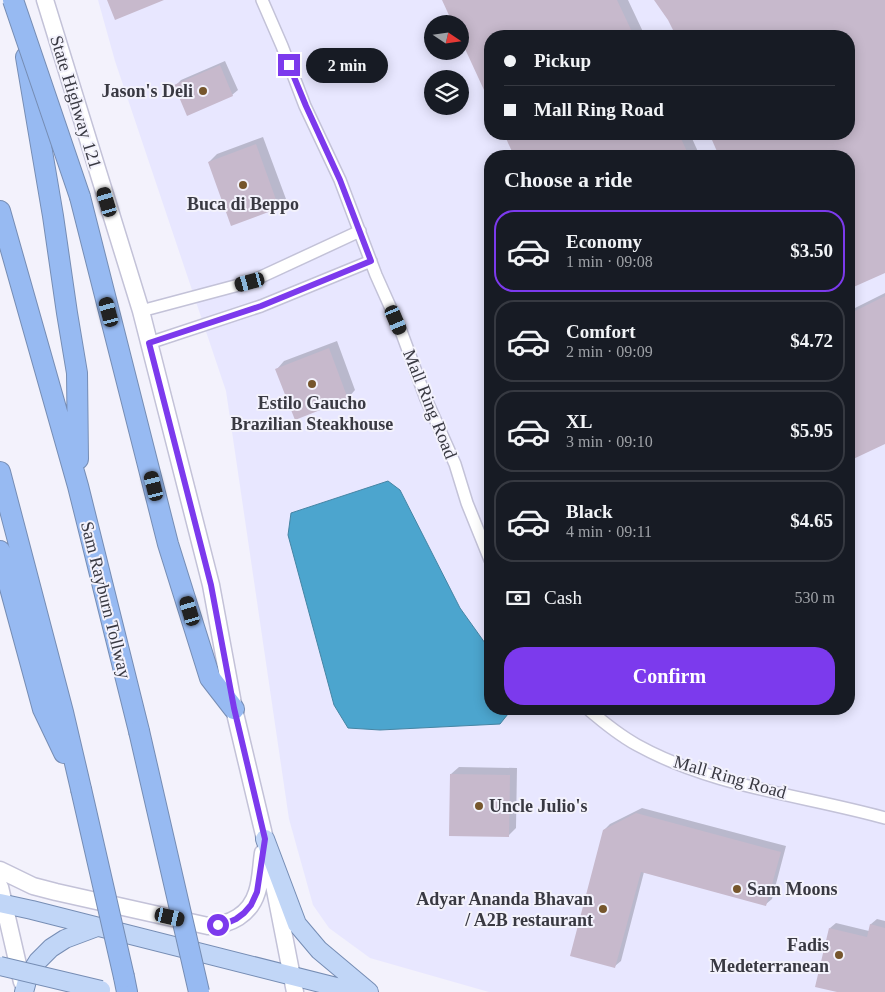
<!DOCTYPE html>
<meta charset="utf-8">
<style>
:root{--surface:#171b24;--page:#242831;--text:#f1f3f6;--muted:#9ea1a6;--line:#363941;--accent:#7c3aed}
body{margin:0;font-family:Georgia,serif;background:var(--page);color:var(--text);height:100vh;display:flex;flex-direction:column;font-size:19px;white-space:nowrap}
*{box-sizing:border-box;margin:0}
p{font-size:16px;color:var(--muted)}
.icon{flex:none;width:28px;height:28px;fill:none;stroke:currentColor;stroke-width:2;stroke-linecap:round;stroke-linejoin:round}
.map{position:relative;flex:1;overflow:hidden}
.details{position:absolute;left:484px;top:150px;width:371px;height:565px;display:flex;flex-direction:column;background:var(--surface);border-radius:20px;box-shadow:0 2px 12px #0003}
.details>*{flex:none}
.guide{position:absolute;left:484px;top:30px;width:371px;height:110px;border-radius:20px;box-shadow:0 2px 12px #0003;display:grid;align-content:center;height:110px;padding:0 20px;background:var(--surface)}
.needle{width:32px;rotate:103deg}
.controls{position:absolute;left:424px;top:15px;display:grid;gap:10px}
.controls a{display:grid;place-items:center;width:45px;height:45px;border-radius:50%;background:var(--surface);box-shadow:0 2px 12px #0003;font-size:25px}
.end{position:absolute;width:22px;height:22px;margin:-11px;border:6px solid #7c3aed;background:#fff;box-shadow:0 0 0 2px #fff}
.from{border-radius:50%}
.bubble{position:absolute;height:35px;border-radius:18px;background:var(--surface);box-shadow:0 2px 12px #0003;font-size:16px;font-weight:700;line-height:35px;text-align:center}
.car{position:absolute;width:15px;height:30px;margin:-15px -8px;border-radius:6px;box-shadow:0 0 4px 1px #0007;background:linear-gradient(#222 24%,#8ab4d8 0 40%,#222 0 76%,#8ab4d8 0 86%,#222 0)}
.guide b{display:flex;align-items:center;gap:18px;height:48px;font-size:19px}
.guide b+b{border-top:1px solid var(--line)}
.guide i{width:12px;height:12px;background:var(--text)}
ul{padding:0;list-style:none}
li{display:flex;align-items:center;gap:15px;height:82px;margin:0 10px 8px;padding:0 10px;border:2px solid var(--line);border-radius:20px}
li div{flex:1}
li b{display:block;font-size:19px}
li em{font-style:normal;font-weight:700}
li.on{border-color:var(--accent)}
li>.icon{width:45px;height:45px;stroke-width:1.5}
h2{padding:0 20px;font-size:22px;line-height:60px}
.pay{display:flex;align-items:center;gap:12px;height:55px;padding:0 20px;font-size:19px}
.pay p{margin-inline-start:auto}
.button{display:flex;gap:10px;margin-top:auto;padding:10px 20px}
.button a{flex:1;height:58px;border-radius:20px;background:var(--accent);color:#fff;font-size:20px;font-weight:700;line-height:58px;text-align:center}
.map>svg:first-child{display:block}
.built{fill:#e8e7ff;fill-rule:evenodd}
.water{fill:#4ca5ce;stroke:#4685a4}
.shadow{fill:#0003}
.building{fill:#c7b9cc}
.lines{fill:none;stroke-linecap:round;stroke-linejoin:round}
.minor-casing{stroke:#c3c2d8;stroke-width:14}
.secondary-casing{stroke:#c3c2d8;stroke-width:19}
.primary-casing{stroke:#768db4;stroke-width:20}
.motorway-casing{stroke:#768db4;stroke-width:22}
.minor{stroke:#fff;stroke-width:11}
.secondary{stroke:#fff;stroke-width:16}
.primary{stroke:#c1d6f7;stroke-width:18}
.motorway{stroke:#97baf2;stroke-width:20}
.primary-bridge-casing{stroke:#768db4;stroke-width:20;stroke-linecap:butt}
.motorway-bridge-casing{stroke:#768db4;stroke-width:22;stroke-linecap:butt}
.primary-bridge{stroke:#c1d6f7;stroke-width:18}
.motorway-bridge{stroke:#97baf2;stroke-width:20}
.route{stroke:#7c3aed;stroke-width:6}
.poi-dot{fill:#76562c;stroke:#f3f2fc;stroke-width:2}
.labels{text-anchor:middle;stroke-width:4;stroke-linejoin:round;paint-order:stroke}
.poi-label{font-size:18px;font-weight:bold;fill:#393942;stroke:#f3f2fc;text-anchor:end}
.street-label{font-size:18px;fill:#393942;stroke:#f3f2fc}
</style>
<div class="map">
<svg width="885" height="992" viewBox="0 0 885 992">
<rect width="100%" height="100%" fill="#f3f2fc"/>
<path class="built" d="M98,0H885V992H489L370,958L329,928L313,905L289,819L226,391L115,61ZM432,24H460V51H432ZM490,36H849V134H490ZM432,79H460V106H432ZM490,156H849V709H490Z"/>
<path class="water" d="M388,481L400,490L460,608L490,650V709H512L500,724L380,730L348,728L334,705L288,535L291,513Z"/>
<path class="shadow" d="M444,0H628L645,36H490V100L460,35V24Z
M655,0H885V272L849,288V156H721L713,140L716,134H849V36H677L673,26Z
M225,61L238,90L232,95L176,85L181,80Z
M505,134H690L700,156H516Z
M263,137L286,199L278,207L209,162L217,154Z
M885,293V442L849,458V311Z
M337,341L355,390L348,398L296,418L277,369L284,361Z
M459,767L517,768L516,828L508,836L451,774Z
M642,808L786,846L772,899L766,904L644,872L621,961L615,966L604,830L610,824Z
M877,919L885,921V992H842L830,928L836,923L869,931L871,924Z"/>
<path class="building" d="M107,0H164L115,20Z
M442,0H617L634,36H490V103L460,38V24H453Z
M654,0H885V273L849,289V156H719L712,140L714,134H849V36H676L668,20Z
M220,65L233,96L187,116L174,85Z
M504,134H679L689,156H514Z
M256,144L279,208L231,226L208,162Z
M885,296V444L849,461V314Z
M329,348L348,399L295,420L275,369Z
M450,774L510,775L509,837L449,836Z
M636,813L781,852L766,906L641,872L615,968L570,956L603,830Z
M870,924L885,928V992H837L815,987L829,928L867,937Z"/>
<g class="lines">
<defs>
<path id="minor" d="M262,0L282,46L305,106L340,180L376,275L401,331L426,399L455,464L467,503L490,560
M141,311L250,282L360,231
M149,343L261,306L371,261
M588,709C603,722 619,735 637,745C713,787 802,795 885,818"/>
<path id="secondary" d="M45,0L141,311L211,585L234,709L265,839L295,992
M0,870L33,886L56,892L208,926C230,925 250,915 257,892C261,880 261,866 263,853
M0,887L22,982"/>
<path id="primary" d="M265,839L297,924L319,950L369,992
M0,903L32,910L356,992
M24,992L28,977L38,961L51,948L65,939L97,927"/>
<path id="motorway" d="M26,57L53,216L67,313L77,373L78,459
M80,197L168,544L210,678L234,709
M0,211L78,486L139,731
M0,472L63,712L81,789
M0,551L43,709L64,753
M124,977L127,992"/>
</defs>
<use href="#minor" class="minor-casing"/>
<use href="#secondary" class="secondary-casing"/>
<use href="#primary" class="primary-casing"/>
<use href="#motorway" class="motorway-casing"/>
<use href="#minor" class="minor"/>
<use href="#secondary" class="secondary"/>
<use href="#primary" class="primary"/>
<use href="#motorway" class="motorway"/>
<defs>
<path id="primary-bridge" d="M0,966L101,990"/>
<path id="motorway-bridge" d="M13,0L80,197
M139,731L199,992
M81,789L124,977"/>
</defs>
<use href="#primary-bridge" class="primary-bridge-casing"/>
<use href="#motorway-bridge" class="motorway-bridge-casing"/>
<use href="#primary-bridge" class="primary-bridge"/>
<use href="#motorway-bridge" class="motorway-bridge"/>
</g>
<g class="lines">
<path class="route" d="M218,925L227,923L236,919L244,913L251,905L257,892L265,839L234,708L211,585L149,343L261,306L371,261L340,180L306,106L289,65"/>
</g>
<g class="poi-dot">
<circle cx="203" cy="91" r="5"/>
<circle cx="243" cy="185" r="5"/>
<circle cx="312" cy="384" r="5"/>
<circle cx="479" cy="806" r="5"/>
<circle cx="737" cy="889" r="5"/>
<circle cx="603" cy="909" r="5"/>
<circle cx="839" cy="955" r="5"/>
</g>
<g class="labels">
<g class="poi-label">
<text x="193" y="97">Jason's Deli</text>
<text x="243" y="210" text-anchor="middle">Buca di Beppo</text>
<text x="312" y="409" text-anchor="middle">Estilo Gaucho<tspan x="312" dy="21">Brazilian Steakhouse</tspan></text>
<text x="489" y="812" text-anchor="start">Uncle Julio's</text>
<text x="747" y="895" text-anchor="start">Sam Moons</text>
<text x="593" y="905">Adyar Ananda Bhavan<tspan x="593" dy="21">/ A2B restaurant</tspan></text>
<text x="829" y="951">Fadis<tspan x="829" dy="21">Medeterranean</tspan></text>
</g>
<g class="street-label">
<text transform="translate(76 102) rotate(73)" y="6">State Highway 121</text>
<text transform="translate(430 404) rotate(68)" y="6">Mall Ring Road</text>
<text transform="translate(106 600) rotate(76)" y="6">Sam Rayburn Tollway</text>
<text transform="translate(730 777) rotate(16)" y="6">Mall Ring Road</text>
</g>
</g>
</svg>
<div class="controls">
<a><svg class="needle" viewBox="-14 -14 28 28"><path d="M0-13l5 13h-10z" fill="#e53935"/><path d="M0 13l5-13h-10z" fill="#9ea1a6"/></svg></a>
<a><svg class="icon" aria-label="layers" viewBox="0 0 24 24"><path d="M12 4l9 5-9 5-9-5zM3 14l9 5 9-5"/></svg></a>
</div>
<i class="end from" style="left:218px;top:925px"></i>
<i class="end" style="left:289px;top:65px"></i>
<div class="bubble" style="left:306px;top:48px;width:82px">2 min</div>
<i class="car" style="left:107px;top:202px;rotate:343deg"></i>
<i class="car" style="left:250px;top:282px;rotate:255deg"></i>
<i class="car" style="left:109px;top:312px;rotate:345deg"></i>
<i class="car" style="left:396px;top:320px;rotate:157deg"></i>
<i class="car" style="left:154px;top:486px;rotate:346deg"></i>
<i class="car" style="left:190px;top:611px;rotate:343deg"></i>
<i class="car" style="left:170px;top:917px;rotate:103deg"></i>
<div class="guide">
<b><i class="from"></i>Pickup</b>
<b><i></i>Mall Ring Road</b>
</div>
<section class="details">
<h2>Choose a ride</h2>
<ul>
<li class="on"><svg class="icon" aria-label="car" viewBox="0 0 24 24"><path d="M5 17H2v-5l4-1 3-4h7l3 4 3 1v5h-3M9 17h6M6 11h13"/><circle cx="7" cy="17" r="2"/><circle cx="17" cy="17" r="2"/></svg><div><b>Economy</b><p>1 min · 09:08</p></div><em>$3.50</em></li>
<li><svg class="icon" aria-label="car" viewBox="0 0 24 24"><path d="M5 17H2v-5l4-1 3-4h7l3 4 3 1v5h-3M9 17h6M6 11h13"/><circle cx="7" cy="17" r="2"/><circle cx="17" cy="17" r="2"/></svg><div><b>Comfort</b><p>2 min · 09:09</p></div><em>$4.72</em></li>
<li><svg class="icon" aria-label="car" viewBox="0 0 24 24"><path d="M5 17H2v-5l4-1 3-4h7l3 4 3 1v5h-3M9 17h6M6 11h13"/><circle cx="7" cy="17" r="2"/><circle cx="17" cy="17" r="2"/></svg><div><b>XL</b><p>3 min · 09:10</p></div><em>$5.95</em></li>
<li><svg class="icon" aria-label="car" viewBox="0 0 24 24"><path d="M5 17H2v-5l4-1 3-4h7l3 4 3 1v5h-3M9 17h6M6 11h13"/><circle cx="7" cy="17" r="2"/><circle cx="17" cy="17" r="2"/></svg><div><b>Black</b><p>4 min · 09:11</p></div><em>$4.65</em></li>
</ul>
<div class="pay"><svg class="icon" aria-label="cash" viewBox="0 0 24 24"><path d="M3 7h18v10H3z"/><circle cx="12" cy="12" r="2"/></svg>Cash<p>530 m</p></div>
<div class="button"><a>Confirm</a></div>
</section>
</div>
